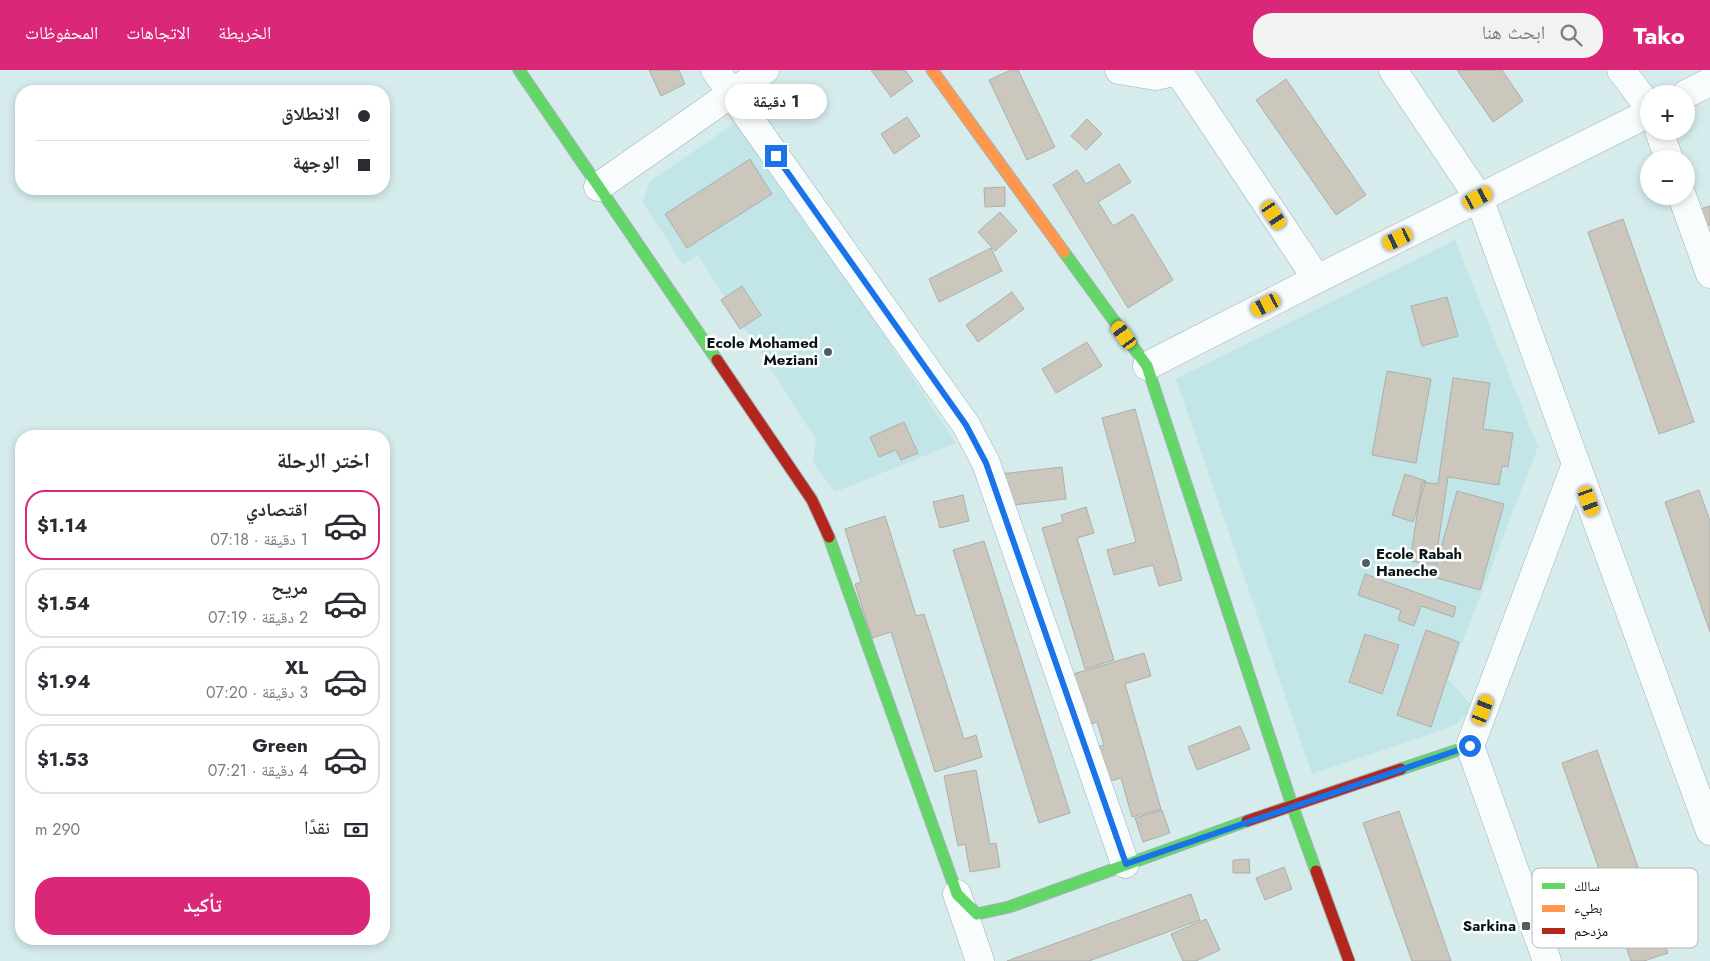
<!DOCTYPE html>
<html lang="ar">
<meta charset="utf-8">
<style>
:root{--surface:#fff;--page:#f2f2f3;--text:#2b2b33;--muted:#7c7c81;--line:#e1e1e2;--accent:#db2777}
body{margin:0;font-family:Jost,"Noto Naskh Arabic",sans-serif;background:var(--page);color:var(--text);direction:rtl;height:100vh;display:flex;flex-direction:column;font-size:19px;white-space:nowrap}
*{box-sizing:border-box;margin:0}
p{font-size:16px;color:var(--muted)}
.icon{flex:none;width:28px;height:28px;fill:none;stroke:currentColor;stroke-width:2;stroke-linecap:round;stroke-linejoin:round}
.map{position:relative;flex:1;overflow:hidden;direction:ltr}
.panel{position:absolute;left:15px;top:360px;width:375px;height:515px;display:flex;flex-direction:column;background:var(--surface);border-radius:20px;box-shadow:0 2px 8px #0003;direction:rtl}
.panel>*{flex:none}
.guide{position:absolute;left:15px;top:15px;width:375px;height:110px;border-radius:20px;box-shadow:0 2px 8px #0003;direction:rtl;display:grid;align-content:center;height:110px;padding:0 20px;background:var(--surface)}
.tools{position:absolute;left:1640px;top:15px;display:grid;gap:10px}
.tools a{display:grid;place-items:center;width:55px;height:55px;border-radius:50%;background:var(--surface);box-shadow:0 2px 8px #0003;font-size:25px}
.end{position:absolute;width:22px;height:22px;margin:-11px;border:6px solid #1a73e8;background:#fff;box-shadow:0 0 0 2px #fff}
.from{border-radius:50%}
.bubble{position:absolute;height:35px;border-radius:18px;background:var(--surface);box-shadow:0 2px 8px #0003;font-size:16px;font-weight:700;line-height:35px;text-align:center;direction:rtl}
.car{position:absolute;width:15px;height:30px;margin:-15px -8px;border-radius:6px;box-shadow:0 0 4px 1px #0007;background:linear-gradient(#f5c518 24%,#345 0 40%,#f5c518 0 76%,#345 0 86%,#f5c518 0)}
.guide b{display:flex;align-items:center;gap:18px;height:48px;font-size:19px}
.guide b+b{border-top:1px solid var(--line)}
.guide i{width:12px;height:12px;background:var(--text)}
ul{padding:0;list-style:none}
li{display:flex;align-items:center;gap:15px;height:70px;margin:0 10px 8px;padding:0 10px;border:2px solid var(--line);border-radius:20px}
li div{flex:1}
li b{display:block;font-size:19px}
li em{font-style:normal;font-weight:700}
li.selected{border-color:var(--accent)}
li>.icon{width:45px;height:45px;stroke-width:1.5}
h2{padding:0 20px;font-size:22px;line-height:60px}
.pay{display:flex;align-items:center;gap:12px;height:55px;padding:0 20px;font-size:19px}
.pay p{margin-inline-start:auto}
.cta{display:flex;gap:10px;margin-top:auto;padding:10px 20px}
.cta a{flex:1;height:58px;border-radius:20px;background:var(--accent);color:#fff;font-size:20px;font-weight:700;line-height:58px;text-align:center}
header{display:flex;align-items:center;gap:30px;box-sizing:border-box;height:70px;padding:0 25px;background:var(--accent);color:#fff}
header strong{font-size:24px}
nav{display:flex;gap:28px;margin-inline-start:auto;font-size:18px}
.search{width:350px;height:45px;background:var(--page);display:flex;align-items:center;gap:12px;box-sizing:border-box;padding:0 18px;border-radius:20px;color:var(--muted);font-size:19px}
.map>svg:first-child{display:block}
.built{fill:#c2e5e7}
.building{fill:#cbc7bd;stroke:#abafac}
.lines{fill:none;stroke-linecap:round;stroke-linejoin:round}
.street-casing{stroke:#a2b2b3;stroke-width:29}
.fast-casing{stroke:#a2b2b3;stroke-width:13}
.slow-casing{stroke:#a2b2b3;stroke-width:13}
.jam-casing{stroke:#a2b2b3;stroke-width:13}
.street{stroke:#f9fcfc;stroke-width:28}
.fast{stroke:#63d668;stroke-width:11}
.slow{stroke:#ff974d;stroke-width:11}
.jam{stroke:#b3261e;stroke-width:11}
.route{stroke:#1a73e8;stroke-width:6}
.poi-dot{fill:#4f5f60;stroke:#fff;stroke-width:2}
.labels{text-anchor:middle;stroke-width:5;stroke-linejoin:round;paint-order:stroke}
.poi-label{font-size:15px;font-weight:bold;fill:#071415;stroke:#fff;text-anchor:end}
.key{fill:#fff;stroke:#b5b8b9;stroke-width:1}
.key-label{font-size:14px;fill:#071415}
</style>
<header>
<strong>Tako</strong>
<div class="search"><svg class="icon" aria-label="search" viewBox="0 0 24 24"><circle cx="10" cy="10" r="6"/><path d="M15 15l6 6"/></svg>ابحث هنا</div>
<nav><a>الخريطة</a><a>الاتجاهات</a><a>المحفوظات</a></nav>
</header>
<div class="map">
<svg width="1710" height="891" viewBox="0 0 1710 891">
<rect width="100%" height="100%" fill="#d6ebec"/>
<path class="built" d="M741,49L956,373L835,422L813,392L816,370L698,185L683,195L643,132L650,111Z
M1455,170L1538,377L1448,609L1473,637L1457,654L1443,660L1312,704L1176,309Z"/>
<path class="building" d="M649,0H679L685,14L661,26Z
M871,0H905L913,11L891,27Z
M1011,0H1018L1055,77L1027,90L989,10Z
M1457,0H1502L1523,31L1493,52Z
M1286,9L1366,125L1336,145L1256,30Z
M907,47L920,66L894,84L881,64Z
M1087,49L1102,64L1086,80L1071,66Z
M750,89L772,124L687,178L665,144Z
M1119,94L1131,112L1098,132L1113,156L1133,144L1173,210L1128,238L1053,115L1077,100L1086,114Z
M1005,117V136L985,137L984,118Z
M1710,136V155L1705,156L1700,139Z
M1000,142L1017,161L995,181L978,162Z
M1623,149L1694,352L1659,364L1588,162Z
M991,178L1002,201L939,232L929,209Z
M742,216L761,245L740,259L721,230Z
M1012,222L1024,239L978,272L966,255Z
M1447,227L1458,266L1422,276L1411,236Z
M1087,272L1102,296L1056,323L1042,299Z
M1387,301L1431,309L1416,393L1372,385Z
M1453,308L1490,313L1483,359L1513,363L1508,397L1502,396L1499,415L1448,407L1435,495L1410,491L1422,412L1438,414Z
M1135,339L1182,510L1159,516L1153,495L1114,505L1107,480L1136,472L1102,348Z
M904,352L918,383L901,390L896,380L879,387L870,367Z
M1062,397L1066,429L1004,436L1000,404Z
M1405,404L1426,411L1413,452L1392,445Z
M1699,420L1710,451V562L1665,432Z
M1457,421L1504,434L1480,520L1433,507Z
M963,425L969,451L940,458L933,432Z
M1086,437L1094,463L1077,468L1114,590L1085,599L1042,458L1063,452L1061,445Z
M885,446L916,546L924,544L964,669L976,665L982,687L935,702L891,562L872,568L855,514L861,512L845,459Z
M984,471L1070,743L1039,753L953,480Z
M1365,504L1456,537L1453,547L1421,536L1414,556L1398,550L1401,540L1358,525Z
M1426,560L1459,572L1431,657L1397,645Z
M1365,564L1399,575L1382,624L1349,612Z
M1144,583L1151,606L1125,614L1161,739L1132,747L1121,708L1104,713L1093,678L1104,675L1097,652L1085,656L1070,605Z
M1240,656L1250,679L1197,700L1188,677Z
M1597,680L1668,883L1644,891H1631L1562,693Z
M976,700L990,774L996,773L1000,797L970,802L965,774L958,776L944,706Z
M1162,740L1170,763L1143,772L1135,748Z
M1399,741L1451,891H1412L1363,753Z
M1249,789L1250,803H1233V790Z
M1284,797L1292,819L1265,830L1256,808Z
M1191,824L1200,850L1089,891H1007Z
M1206,849L1220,880L1196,891H1183L1171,864Z"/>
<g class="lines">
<defs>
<path id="street" d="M715,0L966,355L986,393L1125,794
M1119,0L1155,6L1178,1L1317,209
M1393,0L1479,128L1710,761
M1621,0L1649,37
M1686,24L1710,12
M1659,61L1669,89
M598,117L765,0
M1682,126L1710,204
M1147,296L1317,209L1649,43
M957,824L980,891
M1547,891L1470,676L1576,394"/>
<path id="fast" d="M519,0L717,290
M1064,182L1147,296L1292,735L1316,801
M829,467L957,824L977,844L1009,837L1247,751
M1401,699L1470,676"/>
<path id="slow" d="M932,0L1064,182"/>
<path id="jam" d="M717,290L812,430L829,467
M1247,751L1401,699
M1316,801L1349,891"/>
</defs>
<use href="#street" class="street-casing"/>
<use href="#fast" class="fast-casing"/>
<use href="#slow" class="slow-casing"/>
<use href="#jam" class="jam-casing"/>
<use href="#street" class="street"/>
<use href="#fast" class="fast"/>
<use href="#slow" class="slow"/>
<use href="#jam" class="jam"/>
</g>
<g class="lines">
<path class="route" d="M776,86L966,355L986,393L1126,794L1470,676"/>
</g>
<g class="poi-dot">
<circle cx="828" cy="282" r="5"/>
<circle cx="1366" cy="493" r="5"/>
<rect x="1521" y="851" width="10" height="10" rx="2.5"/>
</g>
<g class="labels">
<g class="poi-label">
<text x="818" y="278">Ecole Mohamed<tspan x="818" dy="17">Meziani</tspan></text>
<text x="1376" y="489" text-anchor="start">Ecole Rabah<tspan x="1376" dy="17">Haneche</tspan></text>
<text x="1516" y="861">Sarkina</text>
</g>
</g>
<rect x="1532" y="798" width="166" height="80" rx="8" class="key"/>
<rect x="1542" y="813" width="23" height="6" fill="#63d668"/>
<rect x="1542" y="835" width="23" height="7" fill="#ff974d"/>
<rect x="1542" y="858" width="23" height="6" fill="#b3261e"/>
<g class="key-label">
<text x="1574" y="821">سالك</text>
<text x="1574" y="843">بطيء</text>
<text x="1574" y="866">مزدحم</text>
</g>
</svg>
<div class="tools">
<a>+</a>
<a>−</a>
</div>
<i class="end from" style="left:1470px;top:676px"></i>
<i class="end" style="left:776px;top:86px"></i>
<div class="bubble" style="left:725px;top:14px;width:102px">1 دقيقة</div>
<i class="car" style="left:1478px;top:128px;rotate:63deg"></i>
<i class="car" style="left:1274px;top:145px;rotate:146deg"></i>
<i class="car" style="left:1398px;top:169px;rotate:244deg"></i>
<i class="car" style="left:1266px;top:235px;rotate:243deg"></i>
<i class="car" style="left:1124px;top:265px;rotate:324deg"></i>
<i class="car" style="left:1589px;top:431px;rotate:160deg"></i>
<i class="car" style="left:1483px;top:640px;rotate:21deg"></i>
<div class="guide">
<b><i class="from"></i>الانطلاق</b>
<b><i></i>الوجهة</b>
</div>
<section class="panel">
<h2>اختر الرحلة</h2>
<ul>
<li class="selected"><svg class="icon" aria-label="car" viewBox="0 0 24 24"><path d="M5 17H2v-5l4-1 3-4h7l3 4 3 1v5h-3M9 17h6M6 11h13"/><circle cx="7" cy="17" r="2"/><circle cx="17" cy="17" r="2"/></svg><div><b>اقتصادي</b><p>1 دقيقة · 07:18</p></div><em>$1.14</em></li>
<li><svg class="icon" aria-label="car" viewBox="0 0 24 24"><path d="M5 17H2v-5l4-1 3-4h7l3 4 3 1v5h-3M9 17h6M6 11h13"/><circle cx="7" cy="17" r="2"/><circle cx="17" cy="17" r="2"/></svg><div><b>مريح</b><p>2 دقيقة · 07:19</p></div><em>$1.54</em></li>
<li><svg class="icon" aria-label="car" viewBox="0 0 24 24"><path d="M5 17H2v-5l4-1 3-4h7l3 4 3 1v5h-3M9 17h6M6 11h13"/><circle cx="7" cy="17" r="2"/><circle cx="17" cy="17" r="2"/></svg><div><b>XL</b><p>3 دقيقة · 07:20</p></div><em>$1.94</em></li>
<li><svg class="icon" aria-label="car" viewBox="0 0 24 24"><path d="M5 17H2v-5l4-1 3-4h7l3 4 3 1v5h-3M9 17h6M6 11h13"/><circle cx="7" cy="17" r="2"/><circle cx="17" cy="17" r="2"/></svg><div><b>Green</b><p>4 دقيقة · 07:21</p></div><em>$1.53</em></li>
</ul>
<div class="pay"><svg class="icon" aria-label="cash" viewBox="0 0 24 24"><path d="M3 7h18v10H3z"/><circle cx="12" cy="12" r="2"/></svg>نقدًا<p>290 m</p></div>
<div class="cta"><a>تأكيد</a></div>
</section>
</div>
